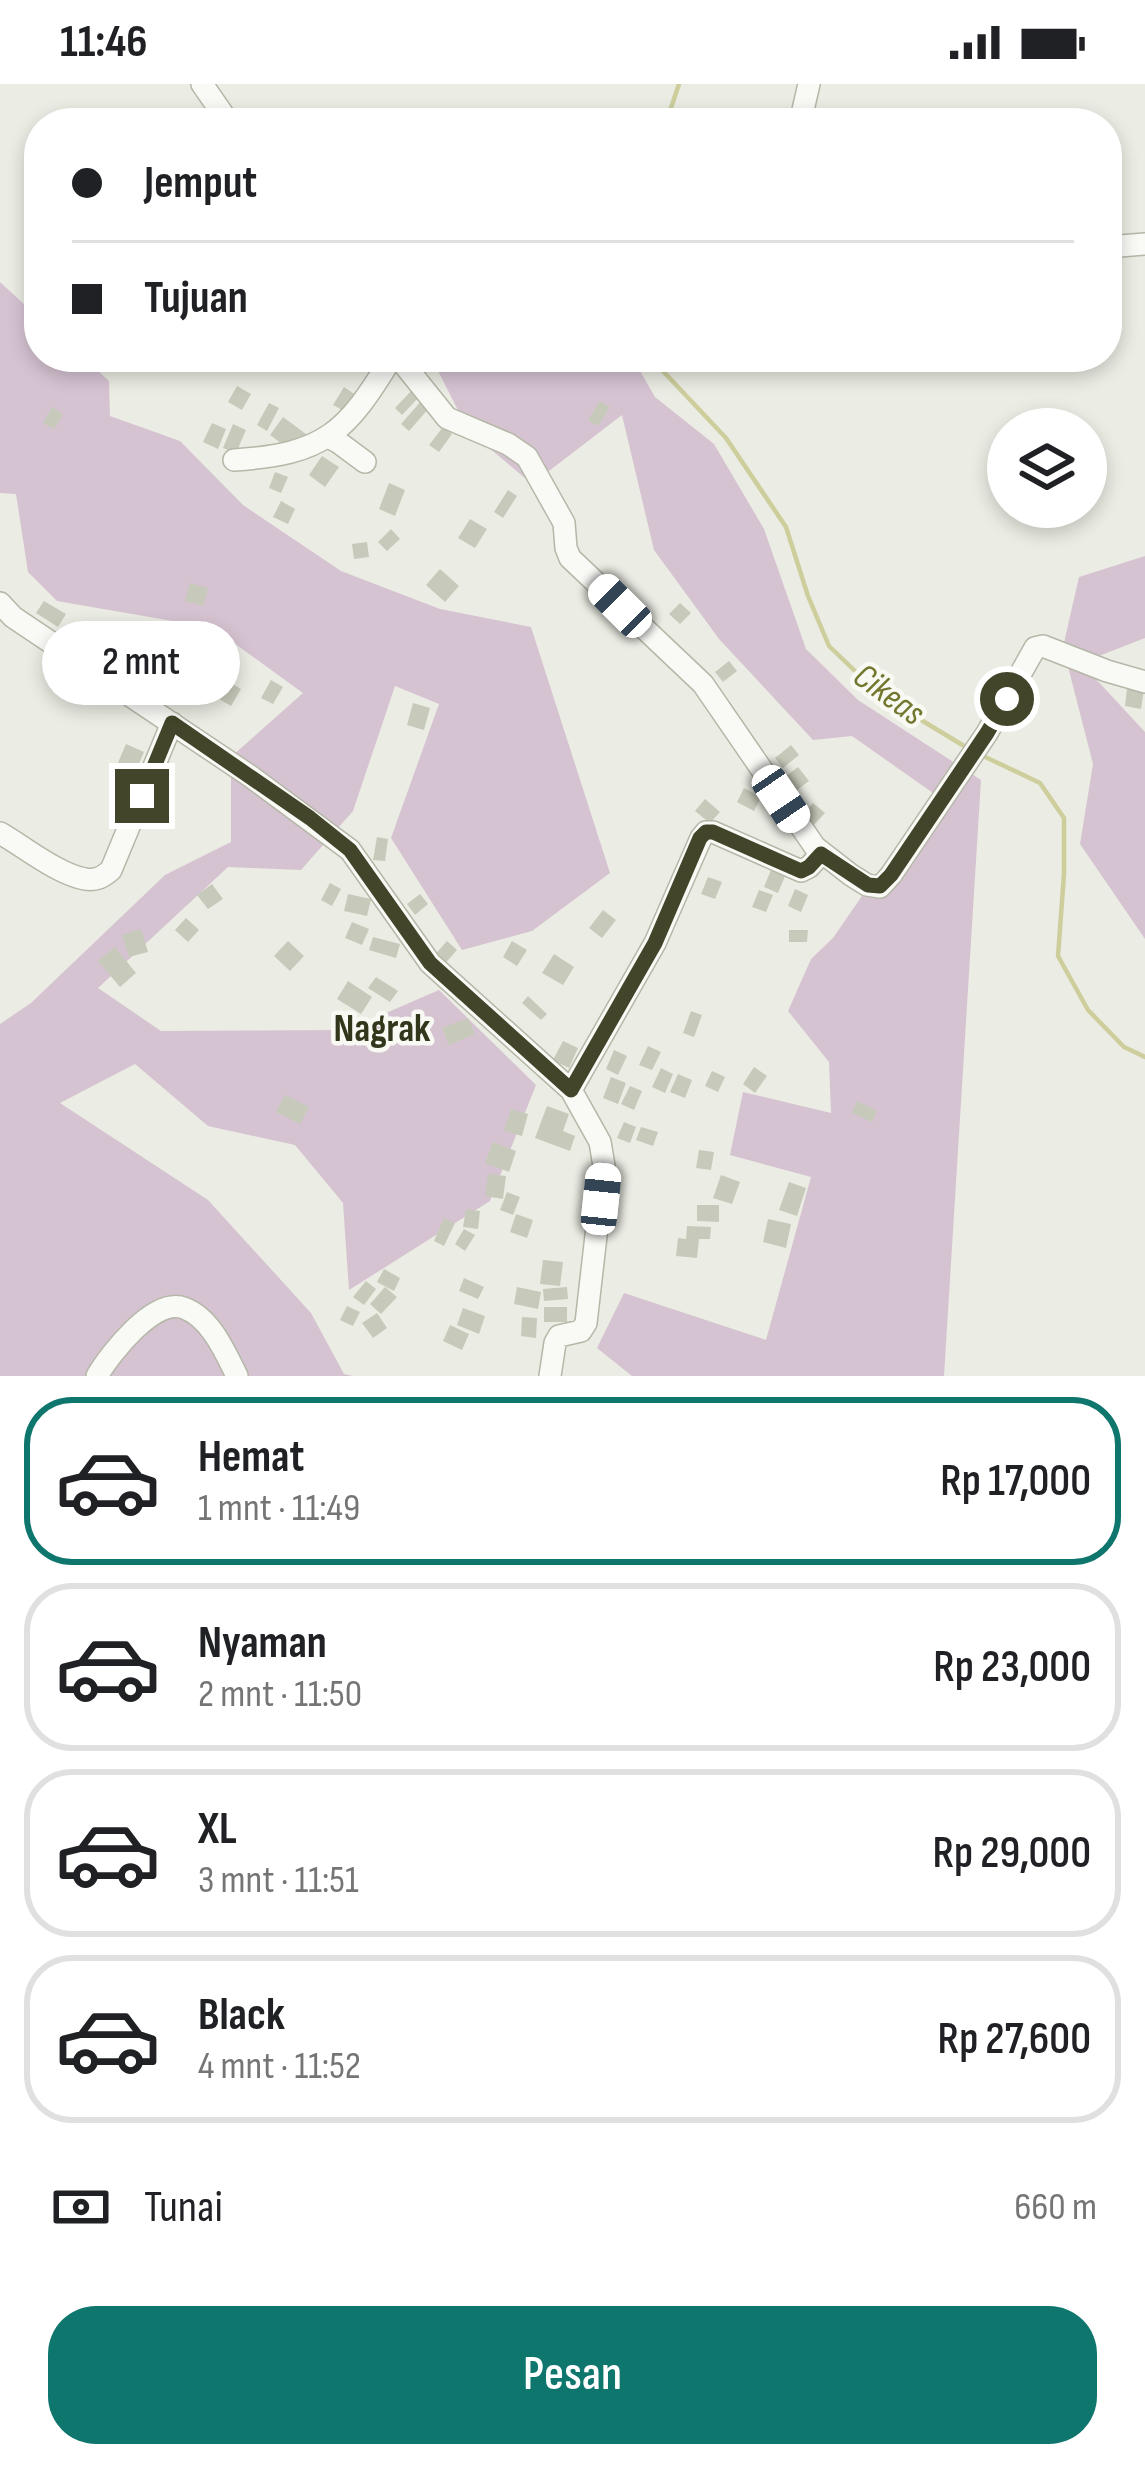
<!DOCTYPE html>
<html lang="id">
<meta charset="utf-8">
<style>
:root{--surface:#fff;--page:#f6f6f6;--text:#202124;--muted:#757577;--line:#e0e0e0;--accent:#0f766e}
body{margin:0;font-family:"Sofia Sans Condensed",sans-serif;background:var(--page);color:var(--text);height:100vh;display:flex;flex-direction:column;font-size:45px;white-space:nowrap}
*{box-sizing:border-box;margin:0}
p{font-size:39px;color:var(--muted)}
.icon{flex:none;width:66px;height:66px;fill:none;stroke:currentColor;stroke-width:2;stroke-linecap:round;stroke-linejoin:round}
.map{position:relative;height:1292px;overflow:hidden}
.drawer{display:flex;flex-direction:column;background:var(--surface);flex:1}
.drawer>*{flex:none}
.banner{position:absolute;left:24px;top:24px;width:1098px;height:264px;border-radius:48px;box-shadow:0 6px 18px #0003;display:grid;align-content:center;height:264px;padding:0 48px;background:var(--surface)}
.controls{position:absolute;left:987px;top:324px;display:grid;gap:24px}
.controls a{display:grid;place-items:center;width:120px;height:120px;border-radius:50%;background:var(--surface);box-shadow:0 6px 18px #0003;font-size:60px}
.end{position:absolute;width:54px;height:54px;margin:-27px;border:15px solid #424529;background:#fff;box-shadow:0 0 0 6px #fff}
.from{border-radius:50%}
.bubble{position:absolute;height:84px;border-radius:42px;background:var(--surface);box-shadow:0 6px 18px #0003;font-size:39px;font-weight:600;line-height:84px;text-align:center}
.car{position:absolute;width:36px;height:72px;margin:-36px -18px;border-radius:15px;box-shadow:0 0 9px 3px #0007;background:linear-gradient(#fff 24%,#345 0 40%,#fff 0 76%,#345 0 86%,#fff 0)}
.banner b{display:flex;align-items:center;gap:42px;height:114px;font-size:45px}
.banner b+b{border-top:3px solid var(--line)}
.banner i{width:30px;height:30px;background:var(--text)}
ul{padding:21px 0 0;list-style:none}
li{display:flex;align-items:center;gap:36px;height:168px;margin:0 24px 18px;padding:0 24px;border:6px solid var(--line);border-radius:48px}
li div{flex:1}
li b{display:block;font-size:45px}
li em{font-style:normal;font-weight:600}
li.selected{border-color:var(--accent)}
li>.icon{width:108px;height:108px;stroke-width:1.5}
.pay{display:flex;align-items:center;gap:30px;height:132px;padding:0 48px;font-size:45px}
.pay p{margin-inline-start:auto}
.primary-button{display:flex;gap:24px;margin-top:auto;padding:24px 48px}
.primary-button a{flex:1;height:138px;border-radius:48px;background:var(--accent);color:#fff;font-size:48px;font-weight:600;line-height:138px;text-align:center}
.status{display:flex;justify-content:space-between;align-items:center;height:84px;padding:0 60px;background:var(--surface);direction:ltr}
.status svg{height:33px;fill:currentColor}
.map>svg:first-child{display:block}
.green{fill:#d6c3d2}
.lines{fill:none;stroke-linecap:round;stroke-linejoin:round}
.stream{stroke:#cdce9c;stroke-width:4.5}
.building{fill:#c7caba}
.minor-casing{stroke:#b5b7a7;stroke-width:24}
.minor{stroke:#f9faf6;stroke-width:21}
.route{stroke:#424529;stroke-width:15}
.labels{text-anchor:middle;stroke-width:9;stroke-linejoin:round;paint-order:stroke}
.water-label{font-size:36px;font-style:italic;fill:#73772e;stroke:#f8f9f3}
.quarter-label{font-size:39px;font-weight:bold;fill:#32361b;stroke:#f8f9f3}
</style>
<div class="status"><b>11:46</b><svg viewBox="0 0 49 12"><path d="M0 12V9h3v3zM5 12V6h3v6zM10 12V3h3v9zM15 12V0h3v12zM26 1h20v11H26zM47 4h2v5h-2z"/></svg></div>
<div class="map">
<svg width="1145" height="1292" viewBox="0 0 1145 1292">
<rect width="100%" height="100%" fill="#ebece3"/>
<path class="green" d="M0,198L39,234V273H83L109,297L110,332L180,357L243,421L341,487L440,525L531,543L610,789L532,847L462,866L391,754L439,620L395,602L353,727L301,786L228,783L98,904L161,947L347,946L439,906L536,1001L490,1117L349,1206L343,1119L295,1061L208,1042L135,980L60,1019L208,1116L311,1229L344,1290L353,1292H0V940L31,919L165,791L231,758V673L303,609L213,544L57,517L28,488L16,410L0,409Z
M431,273H632L655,313L714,360L764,445L806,565L858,616L981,696L944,1292H632L597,1264L624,1209L766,1256L811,1093L730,1071L743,1008L831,1029L829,978L788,927L811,875L833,854L933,709L852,652L813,656L719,555L654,466L622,331L532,400L468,346Z
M1145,472V554L1081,579L1145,648V855L1080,760L1093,680L1063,563L1079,493Z"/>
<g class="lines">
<path class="stream" d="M666,39L679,0
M654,273L662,286L726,354L786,443L808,512L829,562L880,611L969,665
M979,670L1040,699L1064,734V790L1058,872L1088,926L1124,963L1145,973"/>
</g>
<path class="building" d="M237,302L251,310L242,326L228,318Z
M344,303L356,311L346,328L333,321Z
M414,304L421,311L402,331L395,324Z
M422,316L430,323L409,347L401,340Z
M600,317L610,323L598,342L588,336Z
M269,319L279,324L267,347L257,341Z
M52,323L63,330L54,345L43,339Z
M283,333L306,350L293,368L270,351Z
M212,339L226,345L218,365L203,358Z
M233,340L246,346L236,369L223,364Z
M443,343L452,350L439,368L429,361Z
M322,372L339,383L325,403L309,391Z
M275,388L288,393L281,409L269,404Z
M389,399L405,406L395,432L379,425Z
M508,406L517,412L503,434L494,428Z
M281,417L295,425L288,440L273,433Z
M470,435L487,445L475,464L458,454Z
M391,445L400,455L387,467L378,458Z
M367,458L369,473L354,475L352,460Z
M440,485L459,502L445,518L426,501Z
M190,499L208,504L203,522L185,517Z
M44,517L66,530L58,543L36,529Z
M680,519L691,529L680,540L669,530Z
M136,541L159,549L153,569L130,561Z
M729,577L737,587L723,598L715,588Z
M224,595L241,605L231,622L214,612Z
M271,596L283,603L273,620L261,614Z
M1128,596L1145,599L1141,625L1125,622Z
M413,619L430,624L424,646L407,641Z
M126,660L144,668L135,689L117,681Z
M791,661L799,671L783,684L775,674Z
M798,683L809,697L792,710L781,696Z
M744,704L761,713L754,727L737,718Z
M705,715L720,728L710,739L695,727Z
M813,719L825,729L809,746L798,736Z
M377,753L388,755L385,777L373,776Z
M771,786L785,792L778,809L764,803Z
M708,793L722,798L715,815L701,810Z
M330,799L341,805L332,822L321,816Z
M212,800L223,815L208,825L197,811Z
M795,805L808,811L801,828L788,822Z
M759,806L773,811L766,828L752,823Z
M348,810L371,815L367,832L344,827Z
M420,810L428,820L415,831L407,820Z
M603,826L616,836L602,854L589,844Z
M186,834L199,846L188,858L175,846Z
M352,838L369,845L362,861L345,854Z
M141,845L148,868L129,873L122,851Z
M789,846H808L807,858H789Z
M373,853L400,860L396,874L369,866Z
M288,857L304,872L290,887L274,872Z
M447,857L457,866L442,883L432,874Z
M512,857L527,866L517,882L503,873Z
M115,863L136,889L120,903L98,877Z
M554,870L574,883L563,901L542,889Z
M376,893L398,907L390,918L368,904Z
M348,897L372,913L361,930L337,915Z
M528,912L547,930L541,936L522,919Z
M691,927L702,931L694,953L683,949Z
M468,934L475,950L449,961L442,944Z
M563,957L578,964L569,984L553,976Z
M648,962L661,968L652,986L639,981Z
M614,966L627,972L618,991L606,985Z
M754,983L767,992L755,1009L743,1000Z
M661,984L673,990L665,1009L652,1003Z
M712,987L725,993L718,1008L705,1002Z
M678,990L692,996L685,1014L670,1008Z
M611,993L626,999L618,1020L603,1014Z
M630,1002L642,1007L634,1026L621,1020Z
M285,1011L309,1023L300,1040L276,1028Z
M857,1017L877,1027L872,1038L852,1029Z
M547,1022L569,1030L563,1047L575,1052L570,1067L535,1054Z
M511,1025L528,1030L522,1052L504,1047Z
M624,1038L636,1043L630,1059L617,1054Z
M641,1043L658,1048L653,1062L636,1056Z
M493,1058L516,1067L509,1088L485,1079Z
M699,1066L714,1068L711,1086L696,1084Z
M488,1090L506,1092L503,1115L485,1112Z
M721,1091L740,1098L732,1120L713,1114Z
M789,1098L806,1104L797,1132L779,1126Z
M507,1108L520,1113L513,1131L500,1126Z
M697,1121H719V1138L697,1137Z
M466,1125L480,1127L478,1145L463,1143Z
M516,1130L533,1136L527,1154L510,1148Z
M444,1134L455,1139L444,1162L434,1157Z
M768,1135L791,1140L786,1164L763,1158Z
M687,1142L711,1143L710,1155H699L697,1174L676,1172L678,1154L686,1155Z
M464,1145L475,1151L465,1167L455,1160Z
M543,1176L563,1178L560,1202L540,1200Z
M384,1185L400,1194L394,1207L377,1198Z
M464,1194L484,1203L478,1215L459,1207Z
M366,1197L376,1205L364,1221L353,1213Z
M385,1203L397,1213L381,1230L370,1220Z
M517,1203L541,1208L538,1225L514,1220Z
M567,1203L568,1215L544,1217L543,1205Z
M347,1222L360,1228L353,1242L340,1236Z
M544,1223H567V1238H544Z
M463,1224L485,1232L479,1250L457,1241Z
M377,1229L387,1244L373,1254L362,1239Z
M522,1233L537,1234L536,1254L521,1252Z
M450,1241L469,1250L462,1266L443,1257Z"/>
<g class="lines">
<defs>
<path id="minor" d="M202,0L229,39
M800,39L809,0
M1107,163L1145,160
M398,273L447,334L508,360L527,373L564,439L566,464L570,474L703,600L815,763L851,791L867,801L880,803L891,791L987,649L1035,564L1043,562L1107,587L1145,598
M328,353L338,358L365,378
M234,376C325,370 346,349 392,273
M0,519L13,533L250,692L350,766L430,879L571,1006L600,1058L604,1082L586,1239L581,1247L559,1252L555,1259L550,1292
M0,749C23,762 59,791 85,795C96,797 103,793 111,786L172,639
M571,1006L655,859L701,754L706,748H713L801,787L809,783L821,770
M97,1292C110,1270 154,1213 184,1224C211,1234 225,1268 237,1292"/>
</defs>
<use href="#minor" class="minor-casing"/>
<use href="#minor" class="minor"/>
</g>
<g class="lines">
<path class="route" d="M142,712L172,639L310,734L350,766L430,879L571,1006L655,859L700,754L706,748H713L801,787L809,783L821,770L868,801L880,802L891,791L987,649L1007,615"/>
</g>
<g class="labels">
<g class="water-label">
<text transform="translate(890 609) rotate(36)" y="13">Cikeas</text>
</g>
<g class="quarter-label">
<text x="382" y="957">Nagrak</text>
</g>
</g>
</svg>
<div class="controls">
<a><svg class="icon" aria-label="layers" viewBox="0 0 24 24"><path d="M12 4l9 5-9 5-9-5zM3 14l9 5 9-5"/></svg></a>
</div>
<i class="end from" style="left:1007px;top:615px"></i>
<i class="end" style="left:142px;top:712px"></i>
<div class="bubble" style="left:42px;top:537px;width:198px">2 mnt</div>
<i class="car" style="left:620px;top:522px;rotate:315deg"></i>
<i class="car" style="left:781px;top:715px;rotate:146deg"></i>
<i class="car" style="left:601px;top:1115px;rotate:6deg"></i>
<div class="banner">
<b><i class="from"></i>Jemput</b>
<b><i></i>Tujuan</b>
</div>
</div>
<section class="drawer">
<ul>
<li class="selected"><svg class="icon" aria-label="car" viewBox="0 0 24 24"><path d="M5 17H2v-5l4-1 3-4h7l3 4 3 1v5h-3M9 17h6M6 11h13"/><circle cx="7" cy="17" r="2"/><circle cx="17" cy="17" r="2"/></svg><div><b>Hemat</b><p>1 mnt · 11:49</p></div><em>Rp 17,000</em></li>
<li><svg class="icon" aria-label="car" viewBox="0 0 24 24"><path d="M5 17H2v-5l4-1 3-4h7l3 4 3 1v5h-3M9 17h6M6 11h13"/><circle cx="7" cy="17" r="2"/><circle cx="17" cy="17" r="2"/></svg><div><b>Nyaman</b><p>2 mnt · 11:50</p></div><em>Rp 23,000</em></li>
<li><svg class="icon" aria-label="car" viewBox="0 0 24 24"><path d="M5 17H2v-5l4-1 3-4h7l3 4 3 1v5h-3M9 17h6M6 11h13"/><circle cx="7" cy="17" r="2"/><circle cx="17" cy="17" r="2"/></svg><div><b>XL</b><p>3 mnt · 11:51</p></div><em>Rp 29,000</em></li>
<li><svg class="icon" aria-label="car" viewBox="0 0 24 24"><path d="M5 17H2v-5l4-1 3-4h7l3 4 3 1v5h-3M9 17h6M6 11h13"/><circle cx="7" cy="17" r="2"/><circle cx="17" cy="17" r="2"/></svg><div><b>Black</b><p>4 mnt · 11:52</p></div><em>Rp 27,600</em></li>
</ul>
<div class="pay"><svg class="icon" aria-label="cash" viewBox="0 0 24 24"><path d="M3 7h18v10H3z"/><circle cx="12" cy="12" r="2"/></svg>Tunai<p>660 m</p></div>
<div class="primary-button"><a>Pesan</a></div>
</section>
